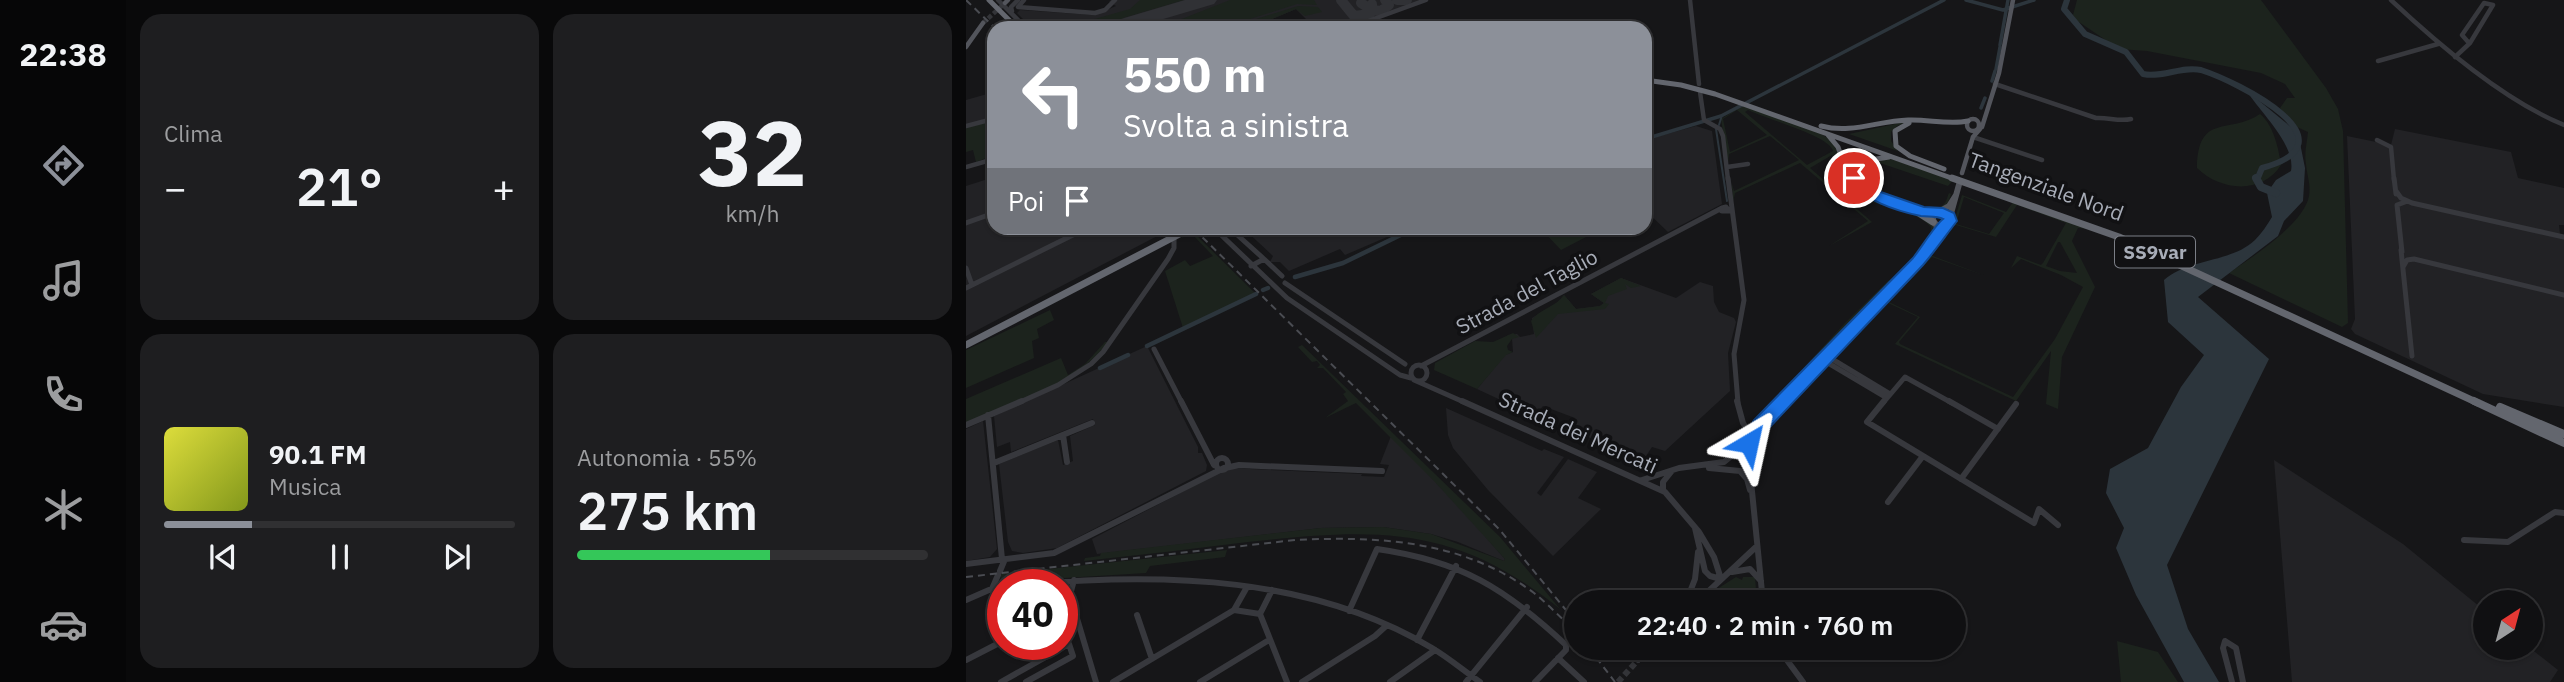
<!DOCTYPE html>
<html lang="it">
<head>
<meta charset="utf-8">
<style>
  :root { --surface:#101012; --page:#1e1e20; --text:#f1f3f6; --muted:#9c9d9f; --line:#303032; --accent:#8c9099 }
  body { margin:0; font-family:"IBM Plex Sans",sans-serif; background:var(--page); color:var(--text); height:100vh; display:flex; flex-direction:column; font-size:26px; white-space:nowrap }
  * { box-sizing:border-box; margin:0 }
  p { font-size:23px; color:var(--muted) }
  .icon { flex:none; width:38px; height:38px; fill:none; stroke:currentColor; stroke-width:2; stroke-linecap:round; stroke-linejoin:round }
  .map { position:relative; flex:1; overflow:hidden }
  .panel { display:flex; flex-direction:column; gap:14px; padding:14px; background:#09090a; width:840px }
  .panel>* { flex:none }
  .guide { position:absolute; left:21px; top:21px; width:665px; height:214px; border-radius:21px; box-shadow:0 2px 5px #0004,0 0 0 2px var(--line); background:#8c9099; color:#fff; overflow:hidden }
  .needle { width:46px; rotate:36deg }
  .buttons { position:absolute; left:1507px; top:590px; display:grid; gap:14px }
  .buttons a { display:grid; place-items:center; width:70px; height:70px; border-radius:50%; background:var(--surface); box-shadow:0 2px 5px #0004,0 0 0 2px var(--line); font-size:35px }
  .speed { position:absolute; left:21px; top:569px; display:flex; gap:14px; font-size:35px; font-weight:700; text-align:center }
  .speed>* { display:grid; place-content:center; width:91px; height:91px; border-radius:50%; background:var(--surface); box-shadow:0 2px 5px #0004,0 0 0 2px var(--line); line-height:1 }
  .speed .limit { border:10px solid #d22; background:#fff; color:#111 }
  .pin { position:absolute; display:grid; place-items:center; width:60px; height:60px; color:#fff; margin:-30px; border:4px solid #fff; border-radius:50%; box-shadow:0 2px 7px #0007 }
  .me { position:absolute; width:77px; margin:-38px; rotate:36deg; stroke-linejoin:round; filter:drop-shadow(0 0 5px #0008) }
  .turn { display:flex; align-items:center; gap:24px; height:147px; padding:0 21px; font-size:32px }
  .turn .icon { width:91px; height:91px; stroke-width:2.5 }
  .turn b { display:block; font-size:49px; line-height:60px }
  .then { display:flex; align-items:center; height:66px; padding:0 21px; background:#0003; gap:14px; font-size:26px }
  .big { font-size:52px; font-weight:600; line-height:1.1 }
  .panel .tile { flex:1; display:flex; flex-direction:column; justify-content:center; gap:10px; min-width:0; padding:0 24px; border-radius:21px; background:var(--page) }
  .panel .dial { align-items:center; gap:0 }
  .dial b { font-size:91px; line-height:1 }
  .song { display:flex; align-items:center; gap:21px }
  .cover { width:84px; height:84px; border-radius:10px; background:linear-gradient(135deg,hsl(60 70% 55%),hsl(70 70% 35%)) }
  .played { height:7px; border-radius:4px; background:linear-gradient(90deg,var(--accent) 25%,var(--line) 25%) }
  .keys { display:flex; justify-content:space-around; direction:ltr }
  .heat { display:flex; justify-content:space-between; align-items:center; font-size:38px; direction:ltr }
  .charge { height:10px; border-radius:5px; background:linear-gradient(90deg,#34c759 55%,var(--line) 0) }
  .panel .tiles { flex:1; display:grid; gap:14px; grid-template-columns:repeat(2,1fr) }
  .trip { position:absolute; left:598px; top:590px; width:402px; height:70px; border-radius:35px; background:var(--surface); box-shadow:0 2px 5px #0004,0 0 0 2px var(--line); font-weight:600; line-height:70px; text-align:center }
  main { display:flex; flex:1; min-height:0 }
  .tabs { display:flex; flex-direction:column; width:126px; justify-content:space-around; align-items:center; background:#060607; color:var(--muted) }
  .tabs .icon { width:49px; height:49px }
  .tabs .current { color:var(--accent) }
  .tabs b { font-size:32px; color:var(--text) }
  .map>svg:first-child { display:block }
  .built { fill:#222225 }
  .green { fill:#1c231d; fill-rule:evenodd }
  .water { fill:#2c353c }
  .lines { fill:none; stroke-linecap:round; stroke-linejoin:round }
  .stream { stroke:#2c353c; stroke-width:2 }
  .canal-far1 { stroke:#2c353c; stroke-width:3.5 }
  .canal { stroke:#2c353c; stroke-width:4.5 }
  .river-far1 { stroke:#2c353c; stroke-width:6 }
  .river { stroke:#2c353c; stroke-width:8 }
  .taxiway { stroke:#303135; stroke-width:10 }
  .runway { fill:#303135; fill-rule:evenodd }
  .minor-tunnel { stroke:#333438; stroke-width:6; stroke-dasharray:6 3.5; stroke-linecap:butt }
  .major-tunnel { stroke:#333438; stroke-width:4.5; stroke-dasharray:4.5 2.5; stroke-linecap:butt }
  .minor-far2 { stroke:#37383d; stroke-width:4.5 }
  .minor-far1 { stroke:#37383d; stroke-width:5 }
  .minor { stroke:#37383d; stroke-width:6 }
  .major-far1 { stroke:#53555c; stroke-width:4.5 }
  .major { stroke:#53555c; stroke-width:6 }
  .highway-far2 { stroke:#63666e; stroke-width:5 }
  .highway-far1 { stroke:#63666e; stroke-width:7 }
  .highway { stroke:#63666e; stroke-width:8 }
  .rail { stroke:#4a4c52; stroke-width:2; stroke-dasharray:7 5; stroke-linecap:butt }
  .route { fill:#1a73e8; stroke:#114b97; stroke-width:2 }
  .labels { text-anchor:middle; stroke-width:7; stroke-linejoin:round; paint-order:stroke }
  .shield { fill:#111113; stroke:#7b7e86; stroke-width:2 }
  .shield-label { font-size:19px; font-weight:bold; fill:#a8adb8 }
  .street-label { font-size:21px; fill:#a8adb8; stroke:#111113 }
</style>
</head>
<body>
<main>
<nav class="tabs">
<b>22:38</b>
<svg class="icon current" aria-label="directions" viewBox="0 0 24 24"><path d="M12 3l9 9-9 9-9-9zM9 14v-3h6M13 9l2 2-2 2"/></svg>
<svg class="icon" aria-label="music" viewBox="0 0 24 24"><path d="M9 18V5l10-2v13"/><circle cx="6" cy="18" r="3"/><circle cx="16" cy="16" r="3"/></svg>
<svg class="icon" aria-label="phone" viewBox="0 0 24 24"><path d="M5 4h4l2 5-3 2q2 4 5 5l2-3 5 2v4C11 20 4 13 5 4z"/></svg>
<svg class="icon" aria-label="climate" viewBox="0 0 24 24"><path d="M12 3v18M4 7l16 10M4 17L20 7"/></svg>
<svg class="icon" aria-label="car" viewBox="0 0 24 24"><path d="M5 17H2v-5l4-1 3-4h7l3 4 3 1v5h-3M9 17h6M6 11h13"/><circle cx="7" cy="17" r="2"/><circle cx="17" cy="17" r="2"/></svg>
</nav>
<section class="panel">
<div class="tiles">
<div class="tile"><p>Clima</p>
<div class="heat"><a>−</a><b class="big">21°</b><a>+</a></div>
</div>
<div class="tile dial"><b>32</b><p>km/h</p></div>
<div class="tile">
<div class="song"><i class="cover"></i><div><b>90.1 FM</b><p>Musica</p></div></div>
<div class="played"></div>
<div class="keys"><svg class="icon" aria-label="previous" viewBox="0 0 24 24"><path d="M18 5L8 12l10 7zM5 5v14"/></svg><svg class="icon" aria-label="pause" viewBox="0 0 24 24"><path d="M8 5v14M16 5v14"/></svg><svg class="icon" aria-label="next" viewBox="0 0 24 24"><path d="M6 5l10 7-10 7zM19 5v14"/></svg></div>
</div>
<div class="tile"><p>Autonomia · 55%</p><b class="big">275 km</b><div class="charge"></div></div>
</div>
</section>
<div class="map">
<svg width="1598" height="682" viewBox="0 0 1598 682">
  <rect width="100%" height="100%" fill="#161618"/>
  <path class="built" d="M145,0H456L380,28H349L330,9L285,28H66L51,13L54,10L129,15L150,6L143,2Z
    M28,92V228H184L197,233L0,336V186L28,177L24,157L8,149L0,151V100Z
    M730,126L746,131L756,204L702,232L679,210V140Z
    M1429,129L1545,152L1552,178L1598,188V225H1593L1594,234L1598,235V407L1517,394L1389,334L1385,329L1389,319L1381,136L1425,145Z
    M277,228H442L379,255L374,249L323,271L314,262H304L307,256Z
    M655,278L710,298L734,282L747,286L748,302L753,312L768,318L770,322L762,353L764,391L699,451L686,447L676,462L603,428L609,418L577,406L569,416L511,389L539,355L547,352L546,339L541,335L551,334L554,337L568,334L566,318L591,303L598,295L610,309L634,306L638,303L625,294Z
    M181,346L232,447V453H236L241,465L240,471L91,548L57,553L46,551L42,542L33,464L92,440L97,465L107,461L104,436L129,425L127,419L45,452L44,442L31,447L28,416Z
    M480,408L576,451L578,449L598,457L571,493L575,496L602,459L631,472L612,498L635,509L587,556L522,490L487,448L482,435Z
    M17,421L31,549L24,557L0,561V429Z
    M425,436L491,504L539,559L538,561L492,542L465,534L417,527L355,528L131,554L126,539L262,468L396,474L395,476L418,477L423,465L414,464Z
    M1308,460L1437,544L1519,611V648H1564L1592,670L1584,682H1326Z"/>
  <path class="green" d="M174,0H218L157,18L158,21L134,28H97L164,9Z
    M264,0H348L351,5L331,4L256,28H193Z
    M1111,0H1295L1360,88L1372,109L1377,131L1382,323L1376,327L1263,273C1285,258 1338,224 1343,196C1345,184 1341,176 1340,164C1338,154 1341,142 1342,132L1320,122L1314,108L1321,98H1329L1319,84L1295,73L1181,51L1153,49L1110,20L1107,15Z
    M332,6L352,7L356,12L339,16L330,9L284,28H261Z
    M776,106C799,114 857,127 870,146C880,160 876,177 891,189C912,208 949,203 968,227L964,239L965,227C943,203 890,209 876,181C871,173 869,163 866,155L844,168L906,222L863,246L902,221L834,163L769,193L767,202L766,184L768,191L833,160L804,136L763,154L762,164L755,119ZM771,110L801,135L764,152L757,119ZM782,110C800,119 864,136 867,151L841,165L779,112Z
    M1294,114C1307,124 1313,149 1315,165C1296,195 1254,191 1231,168C1232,112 1263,135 1294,114Z
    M943,121L931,126L925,132V141L932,151L883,134Z
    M18,123L21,125L28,155L10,162L7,150L0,152V128Z
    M921,158L988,179L982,186L911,162L902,169L911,191C924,196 967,217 978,204C981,201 981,197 983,193L985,194C983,202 980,207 972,210C957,214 910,196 897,188L890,174L896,164Z
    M996,195L1040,212L1047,202L1124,229L1112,228L1106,241L1129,287L1096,357L1092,409L1080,404L1085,351L1050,401L929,344L952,317L920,302L964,255L1020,276L966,257L923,302L954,317L933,342L934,344L1047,397L1089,339L1117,287L1095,275L1055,259L1045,268L1051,256L1075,265L1077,263L1100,223L1051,205L1030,237L990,225L984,227L988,222ZM998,197L1038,213L1023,234L990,224ZM1092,242H1094L1111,273L1094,271L1080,266Z
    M574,228H615L622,236L595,250Z
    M225,230L289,293L217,328L199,271L219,260L224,266L247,256L225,233L214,239Z
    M655,278L675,286L665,288L659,284L661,289L642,296L639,303L643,304L639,309L592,314L570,338L565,321C573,309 590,307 598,295L610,309L634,306L638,303L625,294Z
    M923,280L926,282L812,400L810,398L879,323Z
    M84,310L88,320L71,329L73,338L66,341L68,358L0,388V350Z
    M547,333L553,337L546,339L541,346L542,350L547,352L540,355L511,389L468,370L469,363L509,341L527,342Z
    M139,342H142C111,384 47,402 0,423V399L95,358L102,375L119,364Z
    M336,345L534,537L594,609C489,524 410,528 282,542C227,549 172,555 118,561L119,558L134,556L135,553L355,528L417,527L465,534L538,561L539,559L469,482L390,403L359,418L382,401L377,394L380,392L357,368H351L354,365L351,361L346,362L332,347Z
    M261,550L259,557L184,566L180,573L34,582L35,574Z
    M770,577L776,580L777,577H789L791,602H743L748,591Z
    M1151,641L1192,652L1212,682H1155Z"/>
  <path class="water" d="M1280,90L1331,132L1334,143L1339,168L1337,201L1318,221L1312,236L1232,297L1303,359L1201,565L1222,629L1253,682H1218L1170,595L1150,548L1158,528L1140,493L1144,469L1182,448L1215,387L1238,355L1202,322L1198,280C1223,258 1265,263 1289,240C1296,233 1301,225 1306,217L1301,193L1310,180L1325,171C1330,145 1294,112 1280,90Z"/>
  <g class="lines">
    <path class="stream" d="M753,125L756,115
      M750,129L761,201"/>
    <path class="canal-far1" d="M1000,0L1037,10L1068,0
      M1034,45L1042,0
      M1030,69L1034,47
      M1026,81L1029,71
      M1015,108L1019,98
      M679,139L755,116L978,0"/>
    <path class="canal" d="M329,277L377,263L449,228
      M297,290L302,288
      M181,346L290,294
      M134,368L162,355"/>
    <path class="river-far1" d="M1101,0L1098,9L1119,34L1160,52L1177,74C1197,78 1215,66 1235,70C1272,82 1393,142 1296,168L1291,180"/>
    <path class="river" d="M1290,178L1295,187L1310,193"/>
    <path class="taxiway" d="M225,0L238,1
      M375,0L388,16L404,14L406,10L395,3
      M431,0H441
      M406,4V10L415,11L423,5L419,0"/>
    <path class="runway" d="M219,0H251L248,4L167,28L155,27L152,23L155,19Z"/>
    <path class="minor-tunnel" d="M652,682L672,660"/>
    <path class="major-tunnel" d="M17,23L39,3"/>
    <path class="minor-far2" d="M32,0L60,28
      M58,0L52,7L129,13L139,10L149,0
      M724,0L733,84
      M1425,0C1473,45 1537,100 1598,125
      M46,11L45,7L52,0
      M383,28L460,0
      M1489,57L1504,43L1527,5L1518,3L1496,35L1503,43
      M1412,61L1472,44
      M1029,84L1130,118C1142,117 1153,122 1165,119
      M734,92L738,120L754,129L757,136L762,180
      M0,126L23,120L28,139
      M1007,137L1076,160
      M1411,140L1425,147L1428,180
      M0,167L28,159
      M761,167L782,164"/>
    <path class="minor-far1" d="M762,178L778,300L768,354L772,403
      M1428,178L1430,194
      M1430,191L1435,198L1446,203L1598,237
      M760,207L763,211H756V208Z
      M967,222L971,229L967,242
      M0,223L28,213
      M193,228L202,233
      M249,229L254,231L262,228
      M250,230L321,298L434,375L445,378
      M267,231L298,259
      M1435,250L1446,356
      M1436,252L1431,205L1439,202
      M285,266L298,259L316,276
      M1437,267L1441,260L1448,259L1598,295
      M0,268L6,285
      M319,283L439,364
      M0,288L121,228
      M188,349L216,403
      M861,356L924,394
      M857,360L921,398
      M445 373a8 8 0 1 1 16 0a8 8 0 1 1-16 0Z
      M455,366L756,208
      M448,380L500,403
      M52,403L92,385L125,364L137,352L202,259L208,248V239
      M816,403L954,259L980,224
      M917,403L939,377L986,403"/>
    <path class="minor" d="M215,401L248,465
      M496,401L699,492L733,532L748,557L755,579
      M771,401L777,423L786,437
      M918,401L901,422L1068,523L1073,509L1092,525
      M983,401L1032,429
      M22,415L36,559
      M0,425L56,401
      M97,435L101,462
      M250 464a6 6 0 1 1 12 0a6 6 0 1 1-12 0Z
      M28,463L126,423
      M259,468L273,465L416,471
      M743,468L774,471L781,479L784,490
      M995,479L1050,404
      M676,480L713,468L758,462L784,441
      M697,490V482L705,472
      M922,502L957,456
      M729,528L739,571L744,576L755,579
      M1498,540L1542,542L1589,512L1598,513
      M0,564L88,553L258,468
      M34,571L39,559
      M766,572L784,569L795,581
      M108,580L104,595L130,682
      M64,584C199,573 346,576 466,648C483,658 498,671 514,682
      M281,587L268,610L294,614
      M26,589L32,575
      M0,600L23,590L37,588
      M720,602L729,579L732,552
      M731,602L791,546
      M797,602L783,461L784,441L818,401
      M96,609L107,603
      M383,611L411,549C495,561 539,588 600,645V650L569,682
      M294,614L321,682
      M294,614L306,590
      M171,615L186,659
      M451,640L490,566
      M812,648L837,682
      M592,658L618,682
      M0,660L37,641
      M672,660L684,648
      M35,682L103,644L107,656L60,682
      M147,682L268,610
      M234,682L303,640
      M336,682L409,636L420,626
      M424,682L469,650
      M500,682L561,607
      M1266,682L1257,648L1259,641L1270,648L1277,682"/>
    <path class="major-far1" d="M39,3L42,0
      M0,47L17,23
      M1001 125a6 6 0 1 1 12 0a6 6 0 1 1-12 0Z
      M1016,127L1033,73L1047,0
      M996,173L1007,137L1014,129"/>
    <path class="major" d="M967 218a8 8 0 1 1 16 0a8 8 0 1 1-16 0Z
      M974,211L983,206L990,195
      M984,217L994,181"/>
    <path class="highway-far2" d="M23,0L51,28
      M679,80L715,85L749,94L991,180
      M943,123L929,131L930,146L944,156L978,169
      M855,126C886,134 911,121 942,120C962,119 982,125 1002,121
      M862,135L872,147L884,180
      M890,180L888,173L898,161L923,157"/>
    <path class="highway-far1" d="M883,178L890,188
      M889,178C895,199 951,211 971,212
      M986,178L1153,237L1512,403
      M953,213L967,222
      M0,345L225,228"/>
    <path class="highway" d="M1508,401L1598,443
      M1534,407L1598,434"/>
    <path class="rail" d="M0,0L29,28
      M228,229L533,529L609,621
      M0,577L329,540C413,536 497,540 568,593C583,605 597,620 611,633
      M623,648L649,682"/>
  </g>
  <path class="route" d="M888,174L909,190L958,207L977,208L988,213L991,221C980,235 969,251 957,265L801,430C794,440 791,453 777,449L775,443L788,420L947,258C955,248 969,225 977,219C971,216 963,217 955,216C930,211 896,200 882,178Z"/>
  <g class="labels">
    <rect class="shield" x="1149" y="236.5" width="80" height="31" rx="5"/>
    <g class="shield-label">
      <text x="1189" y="259">SS9var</text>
    </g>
    <g class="street-label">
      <text transform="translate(1080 187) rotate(20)" y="7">Tangenziale Nord</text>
      <text transform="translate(561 292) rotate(-28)" y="7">Strada del Taglio</text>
      <text transform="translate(612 433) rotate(24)" y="7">Strada dei Mercati</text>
    </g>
  </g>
</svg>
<div class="buttons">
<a><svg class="needle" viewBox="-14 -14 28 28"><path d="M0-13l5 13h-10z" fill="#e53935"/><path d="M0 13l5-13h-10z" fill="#9c9d9f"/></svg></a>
</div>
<div class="speed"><div class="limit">40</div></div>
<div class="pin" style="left:888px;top:178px;background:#d93025"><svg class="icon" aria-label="arrive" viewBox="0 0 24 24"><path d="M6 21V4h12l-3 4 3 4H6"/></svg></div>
<svg class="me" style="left:783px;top:443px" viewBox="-20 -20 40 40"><path d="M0-17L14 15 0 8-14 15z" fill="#1a73e8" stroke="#fff" stroke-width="4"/></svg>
<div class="trip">22:40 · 2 min · 760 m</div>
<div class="guide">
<div class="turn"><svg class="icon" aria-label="left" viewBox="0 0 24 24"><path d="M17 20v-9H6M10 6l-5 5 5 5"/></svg><div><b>550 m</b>Svolta a sinistra</div></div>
<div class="then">Poi<svg class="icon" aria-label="arrive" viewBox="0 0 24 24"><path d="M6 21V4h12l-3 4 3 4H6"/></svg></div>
</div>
</div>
</main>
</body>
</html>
